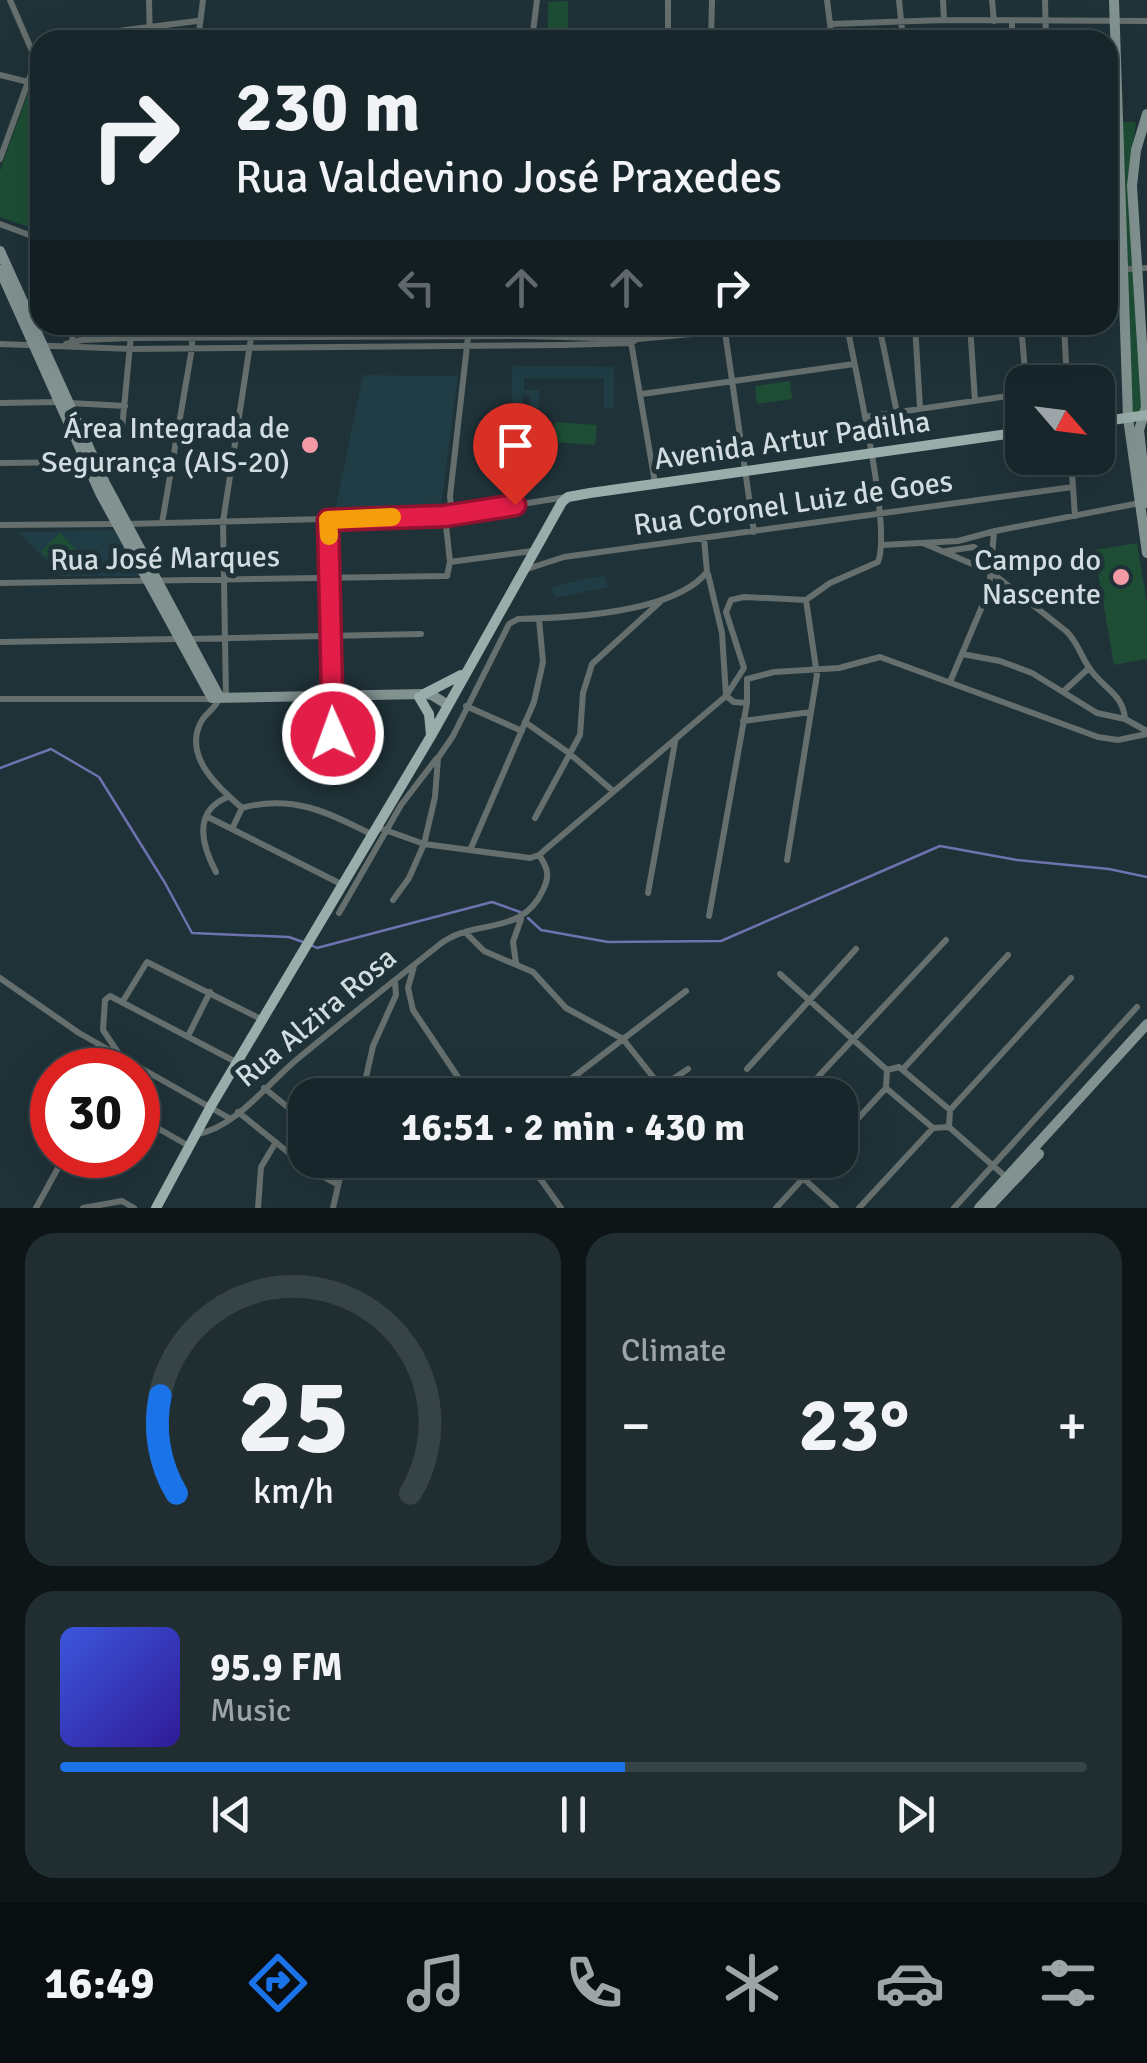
<!DOCTYPE html>
<html lang="en">
<head>
<meta charset="utf-8">
<style>
  :root { --surface:#17262a; --page:#202e32; --text:#f1f3f6; --muted:#9ea5a8; --line:#364347; --accent:#1a73e8 }
  body { margin:0; font-family:Signika,sans-serif; background:var(--page); color:var(--text); height:100vh; display:flex; flex-direction:column; font-size:38px; white-space:nowrap }
  * { box-sizing:border-box; margin:0 }
  p { font-size:32px; color:var(--muted) }
  .icon { flex:none; width:55px; height:55px; fill:none; stroke:currentColor; stroke-width:2; stroke-linecap:round; stroke-linejoin:round }
  .map { position:relative; height:1208px; overflow:hidden }
  .panel { display:flex; flex-direction:column; gap:25px; padding:25px; background:#0d1517; flex:1 }
  .panel>* { flex:none }
  .top-card { position:absolute; left:30px; top:30px; width:1088px; height:305px; border-radius:30px; box-shadow:0 10px 40px #0002,0 0 0 2px var(--line); background:#17262a; color:var(--text); overflow:hidden }
  .needle { width:65px; rotate:118deg }
  .fabs { position:absolute; left:1005px; top:365px; display:grid; gap:20px }
  .fabs a { display:grid; place-items:center; width:110px; height:110px; border-radius:20px; background:var(--surface); box-shadow:0 10px 40px #0002,0 0 0 2px var(--line); font-size:50px }
  .speed { position:absolute; left:30px; top:1048px; display:flex; gap:20px; font-size:50px; font-weight:700; text-align:center }
  .speed>* { display:grid; place-content:center; width:130px; height:130px; border-radius:50%; background:var(--surface); box-shadow:0 10px 40px #0002,0 0 0 2px var(--line); line-height:1 }
  .speed .limit { border:15px solid #d22; background:#fff; color:#111 }
  .pin { position:absolute; display:grid; place-items:center; width:85px; height:85px; color:#fff; margin:-102px -42px; border-radius:50% 50% 50% 0; rotate:-45deg; box-shadow:0 0 10px #0007 }
  .pin .icon { rotate:45deg }
  .me { position:absolute; width:110px; margin:-55px; rotate:358deg; stroke-linejoin:round; filter:drop-shadow(0 0 8px #0008) }
  .turn { display:flex; align-items:center; gap:35px; height:210px; padding:0 40px; font-size:45px }
  .turn .icon { width:130px; height:130px; stroke-width:2.5 }
  .turn b { display:block; font-size:70px; line-height:85px }
  .lanes { display:flex; align-items:center; height:95px; padding:0 40px; background:#0003; justify-content:center; gap:50px; direction:ltr }
  .lanes .off { opacity:.35 }
  .big { font-size:75px; font-weight:800; line-height:1.1 }
  .panel .tile { flex:1; display:flex; flex-direction:column; justify-content:center; gap:15px; min-width:0; padding:0 35px; border-radius:30px; background:var(--page) }
  .panel .dial { align-items:center; gap:0 }
  .dial svg { height:260px; overflow:visible; fill:none; stroke:var(--line); stroke-width:7; stroke-linecap:round; text-anchor:middle }
  .dial text { fill:var(--text); stroke:none }
  .song { display:flex; align-items:center; gap:30px }
  .cover { width:120px; height:120px; border-radius:15px; background:linear-gradient(135deg,hsl(230 70% 55%),hsl(250 70% 35%)) }
  .played { height:10px; border-radius:5px; background:linear-gradient(90deg,var(--accent) 55%,var(--line) 55%) }
  .keys { display:flex; justify-content:space-around; direction:ltr }
  .heat { display:flex; justify-content:space-between; align-items:center; font-size:55px; direction:ltr }
  .panel .tiles { flex:1; display:grid; gap:25px; grid-template-columns:1fr 1fr }
  .tile:last-child { grid-column:span 2 }
  .trip { position:absolute; left:288px; top:1078px; width:570px; height:100px; border-radius:30px; background:var(--surface); box-shadow:0 10px 40px #0002,0 0 0 2px var(--line); font-weight:800; line-height:100px; text-align:center }
  .tabs { display:flex; height:160px; justify-content:space-around; align-items:center; background:#090f11; color:var(--muted) }
  .tabs .icon { width:70px; height:70px }
  .tabs .selected { color:var(--accent) }
  .tabs b { font-size:45px; color:var(--text) }
  .map>svg:first-child { display:block }
  .built { fill:#203c45 }
  .green { fill:#1d4e35 }
  .lines { fill:none; stroke-linecap:round; stroke-linejoin:round }
  .stream { stroke:#6e72ae; stroke-width:2.5 }
  .street { stroke:#656f6d; stroke-width:6 }
  .secondary { stroke:#829291; stroke-width:10 }
  .primary { stroke:#99aeab; stroke-width:10 }
  .route-casing { stroke:#92132f; stroke-width:25 }
  .route { stroke:#e11d48; stroke-width:18 }
  .slow { stroke:#f59e0b; stroke-width:18 }
  .poi-dot { fill:#f49aa6; stroke:#1f3238; stroke-width:4 }
  .labels { text-anchor:middle; stroke-width:10; stroke-linejoin:round; paint-order:stroke }
  .poi-label { font-size:30px; fill:#d0dce0; stroke:#1f3238; text-anchor:end }
  .street-label { font-size:30px; fill:#d0dce0; stroke:#1f3238 }
</style>
</head>
<body>
<div class="map">
<svg width="1147" height="1208" viewBox="0 0 1147 1208">
  <rect width="100%" height="100%" fill="#1f3238"/>
  <path class="built" d="M512,366L614,367V408H604V378H524V390H539V410H530V395H523V408H512Z
    M363,375L458,376L440,513L334,515Z
    M114,530L140,576H62L18,532Z
    M604,575L608,587L555,598L551,587Z"/>
  <path class="green" d="M568,1V36H548V2Z
    M30,87L40,91V231L0,217V171Z
    M1121,122H1136L1128,180L1143,411L1132,413Z
    M790,381L792,399L757,404L755,386Z
    M555,422L597,425L595,445L554,442Z
    M60,533L82,556L63,574L41,551Z
    M1137,543L1147,604V659L1114,665L1094,550Z"/>
  <g class="lines">
    <path class="stream" d="M0,768L51,749L99,777L165,883L192,933L289,937L303,942
      M528,918L541,930L608,942L721,941L940,846L1017,860L1109,869L1147,877
      M311,945L317,948L492,902L520,912"/>
    <path class="street" d="M149,0L150,40
      M827,0L832,40
      M899,0L903,40
      M943,0L944,20
      M992,0L994,21
      M1045,0L1046,40
      M1012,21V40
      M831,24L944,20L1147,21
      M47,40L197,21
      M198,40L203,0
      M532,40L537,0
      M668,40V0
      M711,40L712,0
      M0,75L40,85
      M0,159L36,60L10,0
      M0,224L40,239
      M1108,270L1147,268
      M724,325L754,532
      M879,325L897,413
      M915,325L920,408
      M970,325L975,401
      M1021,325L1026,382
      M1064,325L1067,382
      M916,327L945,325
      M631,342L655,483
      M0,344L132,349L562,345L631,343L637,339
      M66,344L82,340L132,338L522,336L638,339L789,325
      M72,345L73,325
      M642,394L854,364
      M0,403L58,402
      M70,403L125,406
      M865,417L1022,394
      M121,439L132,325
      M1071,458L1075,516
      M0,463L85,462
      M457,514L451,507L450,496L468,337
      M328,520L333,733
      M162,523L192,348V325
      M126,524L445,516L566,497
      M0,525L116,524
      M923,543L991,572L1066,631C1077,641 1080,654 1088,666C1100,687 1123,692 1125,719
      M882,545L958,541L995,531L1140,503
      M946,551L974,547L990,557
      M450,562L532,551
      M527,569L564,557L1073,487
      M708,574L722,633L726,696L734,702L747,703
      M0,583L447,576L450,562L445,516
      M189,639L421,634
      M0,642L179,639
      M962,654L1000,661L1032,673L1097,713L1125,719L1147,731
      M747,679L774,672L839,668L880,657L1098,737L1118,740L1147,734
      M950,682L989,590L994,532
      M1064,691L1089,668
      M220,698C215,709 204,714 200,724C184,758 220,789 242,808C291,794 328,812 371,834
      M226,698L223,522L251,338
      M0,699H213
      M466,706L522,731
      M743,721L811,712
      M525,722L569,753L613,791
      M208,817L341,884
      M535,818L580,735L583,693L592,664L660,602
      M377,827L424,844L530,858L539,855L726,696L744,668L726,612L731,600L744,597L806,600L830,583L878,562C892,527 855,371 847,325
      M232,829L242,808
      M471,848L534,702L543,662L539,619
      M787,860L817,675L806,600
      M216,872C202,846 192,811 228,797
      M648,893L675,742
      M393,900L409,878L424,844L435,797L438,758L453,736L509,624L518,619C569,618 674,613 707,572L704,538
      M339,913L401,805L437,758
      M709,916L747,703V679
      M465,932L484,951L533,972L566,1008L623,1039L661,1087L688,1069
      M516,963L513,942L521,919
      M414,966L408,988L413,1010L470,1095
      M780,974L887,1070
      M0,978L79,1033L229,1118
      M123,1001L147,962L261,1019
      M188,1036L210,992
      M119,1054L103,1030L105,1000L110,996L236,1062
      M904,1068L1008,955
      M747,1069L856,949
      M264,1088L305,1121
      M362,1095L373,1046L396,995L395,981
      M550,1095L686,991
      M801,1095L946,940
      M950,1110L1071,978
      M238,1112L309,1169L337,1184
      M138,1117L189,1146
      M949,1127L1007,1178
      M197,1134C234,1128 267,1085 295,1061C342,1022 391,983 439,945C474,917 521,938 543,890C550,876 548,868 539,855
      M840,1138L886,1088L887,1070L899,1067L950,1110L949,1127L933,1128L886,1088
      M527,1160L561,1208
      M783,1160L836,1208
      M539,1178L563,1160
      M36,1208L58,1168L72,1155
      M83,1208L122,1201L134,1208
      M258,1208L261,1167L276,1142
      M333,1208L344,1160
      M776,1208L820,1160
      M859,1208L933,1128
      M954,1208L1137,1007"/>
    <path class="secondary" d="M1114,0L1128,418L1147,553
      M0,251L105,483L220,698
      M0,270L100,493L212,698L424,694L432,695L448,705
      M1147,503L1139,430L1146,407L1132,186L1136,150L1147,114
      M989,1207L1039,1154
      M979,1208L1147,1024"/>
    <path class="primary" d="M1098,422L1147,415
      M424,694L461,675
      M419,697L429,714L431,735
      M156,1208L211,1106L431,736L562,502L568,497L590,493L1022,432"/>
  </g>
  <g class="lines">
    <g class="route-casing">
      <path id="route" d="M333,734L328,520L445,516L515,505"/>
    </g>
    <use href="#route" class="route"/>
    <path class="slow" d="M329,536L328,520L392,517"/>
  </g>
  <g class="poi-dot">
    <circle cx="310" cy="445" r="10"/>
    <circle cx="1121" cy="577" r="10"/>
  </g>
  <g class="labels">
    <g class="poi-label">
      <text x="290" y="438">Área Integrada de<tspan x="290" dy="34">Segurança (AIS-20)</tspan></text>
      <text x="1101" y="570">Campo do<tspan x="1101" dy="34">Nascente</tspan></text>
    </g>
    <g class="street-label">
      <text transform="translate(792 440) rotate(-8)" y="10">Avenida Artur Padilha</text>
      <text transform="translate(793 503) rotate(-8)" y="10">Rua Coronel Luiz de Goes</text>
      <text transform="translate(165 558) rotate(-1)" y="10">Rua José Marques</text>
      <text transform="translate(316 1017) rotate(-40)" y="10">Rua Alzira Rosa</text>
    </g>
  </g>
</svg>
<div class="fabs">
<a><svg class="needle" viewBox="-14 -14 28 28"><path d="M0-13l5 13h-10z" fill="#e53935"/><path d="M0 13l5-13h-10z" fill="#9ea5a8"/></svg></a>
</div>
<div class="speed"><div class="limit">30</div></div>
<div class="pin" style="left:515px;top:505px;background:#d93025"><svg class="icon" aria-label="arrive" viewBox="0 0 24 24"><path d="M6 21V4h12l-3 4 3 4H6"/></svg></div>
<svg class="me" style="left:333px;top:734px" viewBox="-20 -20 40 40"><circle r="17" fill="#e11d48" stroke="#fff" stroke-width="3"/><path d="M0-11L8 9 0 5-8 9z" fill="#fff"/></svg>
<div class="trip">16:51 · 2 min · 430 m</div>
<div class="top-card">
<div class="turn"><svg class="icon" aria-label="right" viewBox="0 0 24 24"><path d="M7 20v-9h11M14 6l5 5-5 5"/></svg><div><b>230 m</b>Rua Valdevino José Praxedes</div></div>
<div class="lanes"><svg class="icon off" aria-label="left" viewBox="0 0 24 24"><path d="M17 20v-9H6M10 6l-5 5 5 5"/></svg><svg class="icon off" aria-label="ahead" viewBox="0 0 24 24"><path d="M12 20V5M6 11l6-6 6 6"/></svg><svg class="icon off" aria-label="ahead" viewBox="0 0 24 24"><path d="M12 20V5M6 11l6-6 6 6"/></svg><svg class="icon" aria-label="right" viewBox="0 0 24 24"><path d="M7 20v-9h11M14 6l5 5-5 5"/></svg></div>
</div>
</div>
<section class="panel">
<div class="tiles">
<div class="tile dial"><svg viewBox="0 0 100 80">
<path d="M14 69A42 42 0 1 1 86 69"/>
<path d="M14 69A42 42 0 0 1 9 39" stroke="#1a73e8"/>
<text x="50" y="56" font-size="32" font-weight="700">25</text>
<text x="50" y="72" font-size="11">km/h</text>
</svg></div>
<div class="tile"><p>Climate</p>
<div class="heat"><a>−</a><b class="big">23°</b><a>+</a></div>
</div>
<div class="tile">
<div class="song"><i class="cover"></i><div><b>95.9 FM</b><p>Music</p></div></div>
<div class="played"></div>
<div class="keys"><svg class="icon" aria-label="previous" viewBox="0 0 24 24"><path d="M18 5L8 12l10 7zM5 5v14"/></svg><svg class="icon" aria-label="pause" viewBox="0 0 24 24"><path d="M8 5v14M16 5v14"/></svg><svg class="icon" aria-label="next" viewBox="0 0 24 24"><path d="M6 5l10 7-10 7zM19 5v14"/></svg></div>
</div>
</div>
</section>
<nav class="tabs">
<b>16:49</b>
<svg class="icon selected" aria-label="directions" viewBox="0 0 24 24"><path d="M12 3l9 9-9 9-9-9zM9 14v-3h6M13 9l2 2-2 2"/></svg>
<svg class="icon" aria-label="music" viewBox="0 0 24 24"><path d="M9 18V5l10-2v13"/><circle cx="6" cy="18" r="3"/><circle cx="16" cy="16" r="3"/></svg>
<svg class="icon" aria-label="phone" viewBox="0 0 24 24"><path d="M5 4h4l2 5-3 2q2 4 5 5l2-3 5 2v4C11 20 4 13 5 4z"/></svg>
<svg class="icon" aria-label="climate" viewBox="0 0 24 24"><path d="M12 3v18M4 7l16 10M4 17L20 7"/></svg>
<svg class="icon" aria-label="car" viewBox="0 0 24 24"><path d="M5 17H2v-5l4-1 3-4h7l3 4 3 1v5h-3M9 17h6M6 11h13"/><circle cx="7" cy="17" r="2"/><circle cx="17" cy="17" r="2"/></svg>
<svg class="icon" aria-label="filters" viewBox="0 0 24 24"><path d="M4 7h16M4 17h16"/><circle cx="9" cy="7" r="2"/><circle cx="15" cy="17" r="2"/></svg>
</nav>
</body>
</html>
